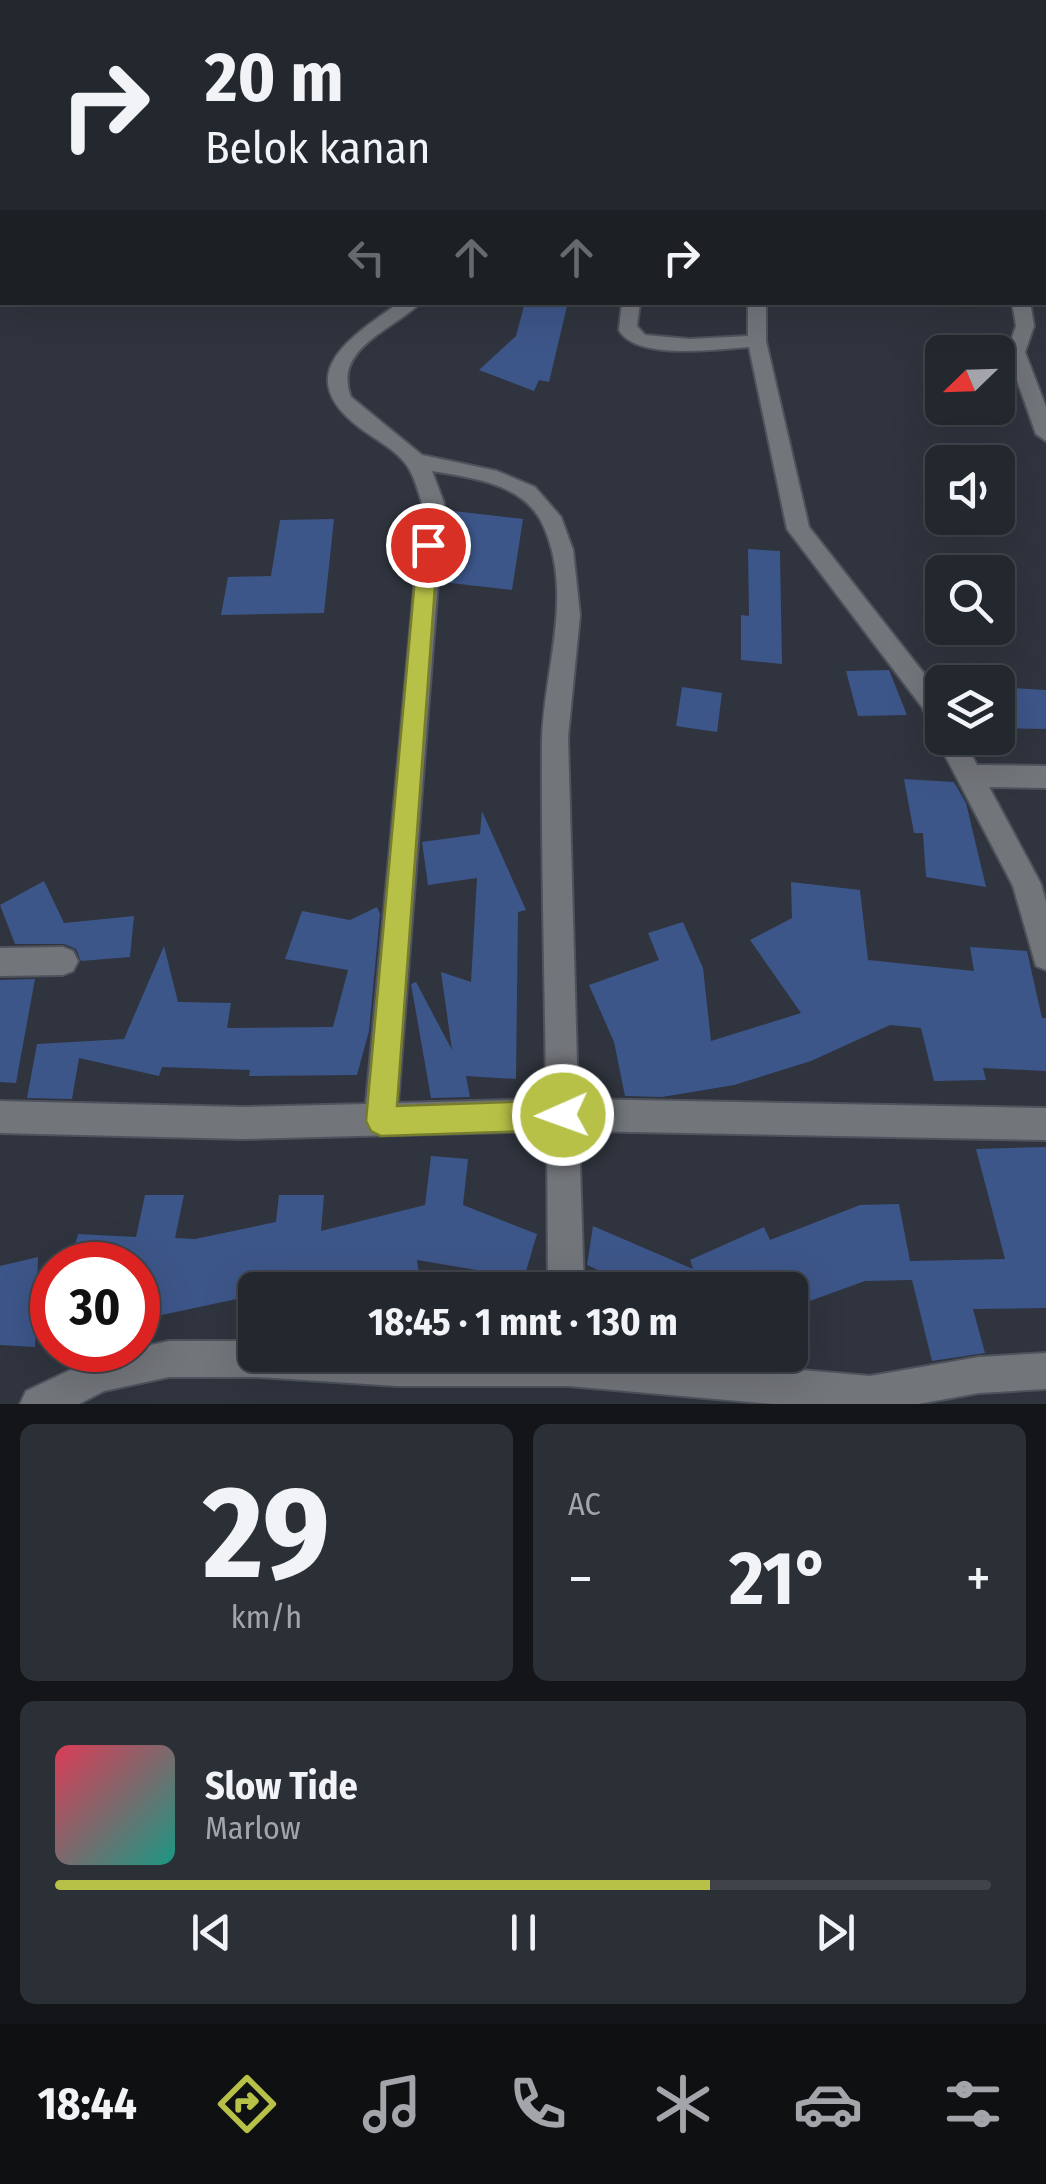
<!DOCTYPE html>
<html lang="id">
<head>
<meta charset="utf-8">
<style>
  :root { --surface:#23272e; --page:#2b2f36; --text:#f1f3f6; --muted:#a3a5aa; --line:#40444a; --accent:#b7c147 }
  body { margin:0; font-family:"Fira Sans Condensed",sans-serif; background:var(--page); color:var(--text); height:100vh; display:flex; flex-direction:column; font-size:38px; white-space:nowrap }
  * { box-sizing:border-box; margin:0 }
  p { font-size:32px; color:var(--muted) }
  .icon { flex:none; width:55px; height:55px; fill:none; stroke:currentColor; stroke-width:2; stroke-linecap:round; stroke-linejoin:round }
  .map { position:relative; height:1404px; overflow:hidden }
  .sheet { display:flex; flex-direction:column; gap:20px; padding:20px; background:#131519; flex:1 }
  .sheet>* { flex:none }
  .banner { position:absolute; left:0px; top:0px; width:1048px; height:305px; box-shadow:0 10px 40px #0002,0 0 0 2px var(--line); background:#23272e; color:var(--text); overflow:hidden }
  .needle { width:65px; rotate:247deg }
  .buttons { position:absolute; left:925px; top:335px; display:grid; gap:20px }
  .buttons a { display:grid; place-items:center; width:90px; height:90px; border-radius:15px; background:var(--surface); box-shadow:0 10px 40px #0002,0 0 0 2px var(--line); font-size:50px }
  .speed { position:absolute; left:30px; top:1242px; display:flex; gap:20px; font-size:50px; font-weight:700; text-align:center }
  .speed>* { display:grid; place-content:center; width:130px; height:130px; border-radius:50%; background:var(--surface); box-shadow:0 10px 40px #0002,0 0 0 2px var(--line); line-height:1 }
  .speed .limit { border:15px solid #d22; background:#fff; color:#111 }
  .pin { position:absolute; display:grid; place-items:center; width:85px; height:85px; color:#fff; margin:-42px; border:5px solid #fff; border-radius:50%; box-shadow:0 2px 10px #0007 }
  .me { position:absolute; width:110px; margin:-55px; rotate:268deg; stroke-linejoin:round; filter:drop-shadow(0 0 8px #0008) }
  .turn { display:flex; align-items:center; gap:35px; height:210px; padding:0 40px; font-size:45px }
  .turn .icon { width:130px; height:130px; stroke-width:2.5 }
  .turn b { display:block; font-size:70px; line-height:85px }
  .lanes { display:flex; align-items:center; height:95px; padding:0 40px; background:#0003; justify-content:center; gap:50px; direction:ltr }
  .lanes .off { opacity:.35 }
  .big { font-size:75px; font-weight:700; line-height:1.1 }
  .sheet .widget { flex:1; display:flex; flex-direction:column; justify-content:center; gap:15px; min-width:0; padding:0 35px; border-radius:15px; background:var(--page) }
  .sheet .dial { align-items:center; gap:0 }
  .dial b { font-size:130px; line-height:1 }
  .song { display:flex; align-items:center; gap:30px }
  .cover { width:120px; height:120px; border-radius:15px; background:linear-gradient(135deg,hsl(350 70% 55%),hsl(170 70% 35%)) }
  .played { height:10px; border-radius:5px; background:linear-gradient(90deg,var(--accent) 70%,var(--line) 70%) }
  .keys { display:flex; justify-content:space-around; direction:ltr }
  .heat { display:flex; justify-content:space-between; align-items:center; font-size:55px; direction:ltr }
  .sheet .tiles { flex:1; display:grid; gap:20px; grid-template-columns:1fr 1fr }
  .widget:last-child { grid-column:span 2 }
  .trip { position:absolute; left:238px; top:1272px; width:570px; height:100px; border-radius:15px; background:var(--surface); box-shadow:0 10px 40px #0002,0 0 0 2px var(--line); font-weight:700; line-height:100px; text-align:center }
  .tab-bar { display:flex; height:160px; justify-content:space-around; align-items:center; background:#0e1012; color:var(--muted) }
  .tab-bar .icon { width:70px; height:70px }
  .tab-bar .selected { color:var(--accent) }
  .tab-bar b { font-size:45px; color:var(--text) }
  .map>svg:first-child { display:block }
  .building { fill:#3d5689 }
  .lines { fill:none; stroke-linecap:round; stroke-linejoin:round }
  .minor-casing { stroke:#4d525c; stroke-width:4 }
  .minor { fill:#72757a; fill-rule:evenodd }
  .route { fill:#b7c147; stroke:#777d2e; stroke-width:2.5 }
</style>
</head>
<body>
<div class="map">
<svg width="1046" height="1404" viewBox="0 0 1046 1404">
  <rect width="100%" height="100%" fill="#2f343e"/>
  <path class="building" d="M525,302H568L549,382L539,380L534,391L479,370L516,336Z
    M453,511L523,519L512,590L442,582Z
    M334,519L324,613L221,615L228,577L271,576L280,520Z
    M748,549L780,551L782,664L741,660V615L749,616Z
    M889,670L907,715L858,716L846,671Z
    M682,687L722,693L717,732L676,726Z
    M998,687L1046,690V729L998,728Z
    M904,779L954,782L966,803L986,887L926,877L923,833H914Z
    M482,811L526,910L518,912L516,1079L466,1076L470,1097L431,1098L411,984L416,982L452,1050L441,972L471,982L477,878L428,885L422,842L480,834Z
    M44,881L64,923L134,916L130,957L81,961L76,949L64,944H15L0,905Z
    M791,882L860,890L868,960L974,971L970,947L1027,951L1042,1018H1046V1071L983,1068L986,1080L934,1081L921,1028L890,1025L811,1061L734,1085L662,1097L625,1096L614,1042L589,985L659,960L648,933L683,922L703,968L711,1041L801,1013L750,940L792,918Z
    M377,907L380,914L369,1031L357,1075L249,1076L250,1070L162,1067L159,1076L79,1058L72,1099L27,1098L37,1044L124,1039L164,946L178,1002L231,1003L227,1028L333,1027L348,970L285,959L302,911L350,920Z
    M35,979L16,1083L0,1082V980Z
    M1046,1147V1308L973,1309L985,1353L932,1361L912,1280L865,1281L807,1302L793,1271L752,1290H643L587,1265L593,1226L693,1269L690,1260L764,1227L770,1240L860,1205L899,1204L910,1261L1005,1259L976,1149Z
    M431,1156L468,1159L463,1205L537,1234L524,1278L417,1260L420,1278L374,1290H251V1296L138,1320V1265H70L78,1234L136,1237L145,1195H184L175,1238L195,1239L276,1222L279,1195H324L321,1231L425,1205Z
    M38,1257L35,1347L0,1345V1266Z"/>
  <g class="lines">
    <g class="minor-casing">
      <path id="minor" d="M511,0H523V2H511Z
        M800,0H812V2H800Z
        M1045,116H1046V126H1045Z
        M1045,224H1046V235H1045Z
        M400,302H421C394,330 332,348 351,397L422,455L497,471L535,487L561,517L573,550L580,615L568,737L578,1099L1046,1108V1140L579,1131L584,1290H548L547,1131L242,1139L0,1133V1101L242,1107L366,1104L422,503C418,491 415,478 408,467C397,450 376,440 360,428C289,374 351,337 400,302ZM432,471C472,478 524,483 543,525C575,595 543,671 542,743C541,861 545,981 546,1099L398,1103L444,503Z
        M622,302H640L637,326L645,335L690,339L748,336V302H766V341L809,527L941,695L942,738H962L977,765L1046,766V788L989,787L1041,884L1046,902V970L1036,966L1013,886L936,738L939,733L933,731L922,707L787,529L749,347C718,349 636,361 619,330Z
        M1012,302H1030L1034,326L1025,352L1046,407V441L1036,434L1007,352L1016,326Z
        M63,947L73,951L78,961L73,971L63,975L0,976V948Z
        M169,1341H255V1355H629L870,1376L979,1357L1046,1353V1389L979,1393L918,1404H773L568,1386H397L257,1377H169L104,1391L79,1404H20L26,1391L100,1356Z"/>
    </g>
    <use href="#minor" class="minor"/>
  </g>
  <path class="route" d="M428,538L438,545L397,1106L563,1100L573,1105L577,1115L573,1125L563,1130L381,1136L371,1131L366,1121L418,545Z"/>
</svg>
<div class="buttons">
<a><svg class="needle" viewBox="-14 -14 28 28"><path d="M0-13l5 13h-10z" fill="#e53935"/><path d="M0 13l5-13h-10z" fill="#a3a5aa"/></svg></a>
<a><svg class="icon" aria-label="sound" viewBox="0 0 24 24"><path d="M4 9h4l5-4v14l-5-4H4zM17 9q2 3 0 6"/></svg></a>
<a><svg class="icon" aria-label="search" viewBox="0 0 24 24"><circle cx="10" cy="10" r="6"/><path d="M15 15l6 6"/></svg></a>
<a><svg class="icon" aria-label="layers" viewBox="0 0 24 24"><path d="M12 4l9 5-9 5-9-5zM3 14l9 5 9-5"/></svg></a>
</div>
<div class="speed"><div class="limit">30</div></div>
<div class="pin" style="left:428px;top:545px;background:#d93025"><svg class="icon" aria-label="arrive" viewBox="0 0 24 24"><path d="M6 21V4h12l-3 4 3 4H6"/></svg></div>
<svg class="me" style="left:563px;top:1115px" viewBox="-20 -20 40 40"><circle r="17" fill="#b7c147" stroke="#fff" stroke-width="3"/><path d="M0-11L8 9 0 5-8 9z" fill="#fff"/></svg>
<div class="trip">18:45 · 1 mnt · 130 m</div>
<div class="banner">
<div class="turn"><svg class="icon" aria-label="right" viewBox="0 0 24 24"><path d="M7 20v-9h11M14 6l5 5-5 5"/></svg><div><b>20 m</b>Belok kanan</div></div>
<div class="lanes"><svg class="icon off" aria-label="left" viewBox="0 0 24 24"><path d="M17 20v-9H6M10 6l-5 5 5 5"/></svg><svg class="icon off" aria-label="ahead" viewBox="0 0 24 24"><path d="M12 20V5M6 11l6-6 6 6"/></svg><svg class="icon off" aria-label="ahead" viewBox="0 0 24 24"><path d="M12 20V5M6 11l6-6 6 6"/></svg><svg class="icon" aria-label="right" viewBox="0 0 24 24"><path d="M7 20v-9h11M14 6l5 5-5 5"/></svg></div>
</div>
</div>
<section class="sheet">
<div class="tiles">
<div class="widget dial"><b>29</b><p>km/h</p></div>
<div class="widget"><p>AC</p>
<div class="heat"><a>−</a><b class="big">21°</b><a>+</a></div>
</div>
<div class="widget">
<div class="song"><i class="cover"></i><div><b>Slow Tide</b><p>Marlow</p></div></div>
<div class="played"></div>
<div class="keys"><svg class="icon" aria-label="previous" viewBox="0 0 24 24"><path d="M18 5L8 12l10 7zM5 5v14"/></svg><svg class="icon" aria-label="pause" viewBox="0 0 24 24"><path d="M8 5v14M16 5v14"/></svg><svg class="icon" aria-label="next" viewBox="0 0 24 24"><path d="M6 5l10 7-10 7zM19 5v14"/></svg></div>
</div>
</div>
</section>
<nav class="tab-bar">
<b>18:44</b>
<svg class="icon selected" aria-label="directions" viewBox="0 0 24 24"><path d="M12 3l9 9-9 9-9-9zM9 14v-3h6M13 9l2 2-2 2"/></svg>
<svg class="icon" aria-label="music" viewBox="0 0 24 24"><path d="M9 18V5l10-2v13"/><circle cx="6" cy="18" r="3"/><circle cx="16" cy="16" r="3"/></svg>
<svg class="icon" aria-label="phone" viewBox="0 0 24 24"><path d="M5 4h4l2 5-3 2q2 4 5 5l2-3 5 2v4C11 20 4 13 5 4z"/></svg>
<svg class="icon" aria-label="climate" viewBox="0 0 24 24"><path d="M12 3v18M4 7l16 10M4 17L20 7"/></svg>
<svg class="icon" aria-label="car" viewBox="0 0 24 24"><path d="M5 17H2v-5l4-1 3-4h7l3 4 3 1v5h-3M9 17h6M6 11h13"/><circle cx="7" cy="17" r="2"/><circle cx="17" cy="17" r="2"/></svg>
<svg class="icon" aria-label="filters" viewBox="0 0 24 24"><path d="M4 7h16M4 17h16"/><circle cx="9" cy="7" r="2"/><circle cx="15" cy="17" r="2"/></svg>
</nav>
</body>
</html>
